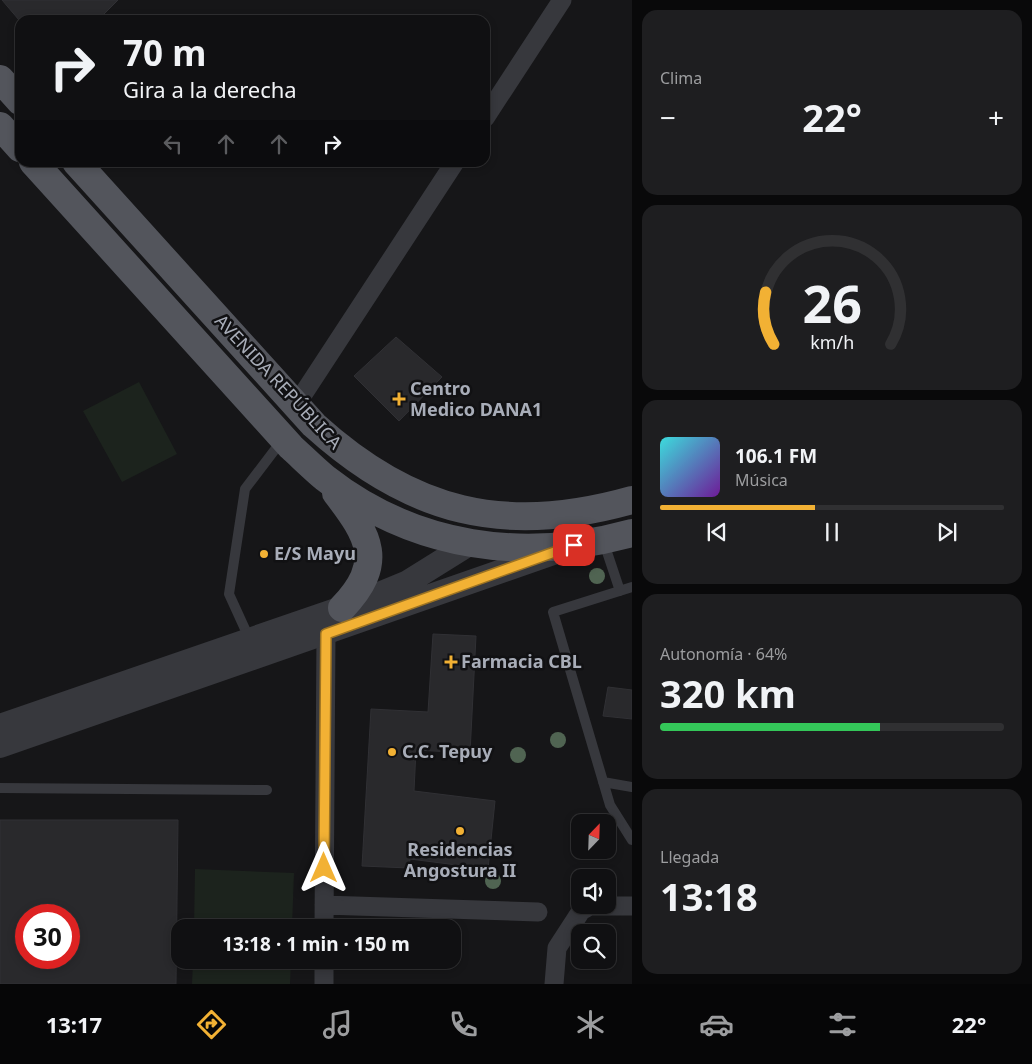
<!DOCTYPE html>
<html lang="es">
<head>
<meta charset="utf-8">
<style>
  :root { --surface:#101012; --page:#1e1e20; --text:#f1f3f6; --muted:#9c9d9f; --line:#303032; --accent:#f2b134 }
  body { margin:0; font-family:"Noto Sans",sans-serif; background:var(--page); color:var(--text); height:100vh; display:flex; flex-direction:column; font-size:19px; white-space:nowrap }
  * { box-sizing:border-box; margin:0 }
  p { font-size:16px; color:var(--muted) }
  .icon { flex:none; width:28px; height:28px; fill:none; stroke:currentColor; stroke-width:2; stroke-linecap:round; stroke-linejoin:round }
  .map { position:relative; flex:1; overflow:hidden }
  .panel { display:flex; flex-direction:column; gap:10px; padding:10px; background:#09090a; width:400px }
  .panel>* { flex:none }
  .top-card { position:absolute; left:15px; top:15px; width:475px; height:152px; border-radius:15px; box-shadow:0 2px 8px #0003,0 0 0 1px var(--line); background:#101012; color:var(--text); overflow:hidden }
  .needle { width:32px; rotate:23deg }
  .fabs { position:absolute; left:571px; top:814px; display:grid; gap:10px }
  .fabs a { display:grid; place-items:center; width:45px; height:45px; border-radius:10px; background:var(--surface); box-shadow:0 2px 8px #0003,0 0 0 1px var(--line); font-size:25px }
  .speed { position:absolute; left:15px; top:904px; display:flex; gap:10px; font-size:25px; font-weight:700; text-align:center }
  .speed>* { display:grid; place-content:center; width:65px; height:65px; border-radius:50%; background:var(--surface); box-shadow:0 2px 8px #0003,0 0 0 1px var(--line); line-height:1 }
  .speed .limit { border:8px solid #d22; background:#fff; color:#111 }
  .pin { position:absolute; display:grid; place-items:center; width:42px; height:42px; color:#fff; margin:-21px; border-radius:10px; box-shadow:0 2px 8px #0006 }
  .me { position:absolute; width:55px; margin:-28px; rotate:0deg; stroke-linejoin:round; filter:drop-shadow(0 0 4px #0008) }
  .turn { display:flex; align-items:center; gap:18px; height:105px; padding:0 25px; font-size:22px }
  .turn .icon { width:65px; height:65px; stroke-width:2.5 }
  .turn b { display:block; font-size:35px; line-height:42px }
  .lanes { display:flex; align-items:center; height:48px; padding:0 25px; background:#0003; justify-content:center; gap:25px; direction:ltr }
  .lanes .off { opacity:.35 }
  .big { font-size:38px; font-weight:700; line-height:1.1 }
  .panel .card { flex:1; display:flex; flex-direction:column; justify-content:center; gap:8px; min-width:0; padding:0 18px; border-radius:15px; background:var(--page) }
  .panel .dial { align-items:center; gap:0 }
  .dial svg { height:130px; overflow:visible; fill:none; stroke:var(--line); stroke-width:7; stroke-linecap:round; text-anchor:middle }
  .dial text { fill:var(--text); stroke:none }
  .song { display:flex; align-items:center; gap:15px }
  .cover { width:60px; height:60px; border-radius:8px; background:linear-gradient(135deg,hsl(180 70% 55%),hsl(280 70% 35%)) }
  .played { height:5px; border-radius:2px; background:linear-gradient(90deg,var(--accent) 45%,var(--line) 45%) }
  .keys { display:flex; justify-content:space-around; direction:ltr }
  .heat { display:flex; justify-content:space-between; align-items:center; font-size:28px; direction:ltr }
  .charge { height:8px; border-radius:4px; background:linear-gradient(90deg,#34c759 64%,var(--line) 0) }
  .trip { position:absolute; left:171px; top:919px; width:290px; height:50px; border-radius:15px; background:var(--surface); box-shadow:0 2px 8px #0003,0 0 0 1px var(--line); font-weight:700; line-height:50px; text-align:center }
  .tabs { display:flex; height:80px; justify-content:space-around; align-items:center; background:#060607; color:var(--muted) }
  .tabs .icon { width:35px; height:35px }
  .tabs .active { color:var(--accent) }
  .tabs b { font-size:22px; color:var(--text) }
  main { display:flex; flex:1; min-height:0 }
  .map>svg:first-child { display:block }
  .green { fill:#1c231d }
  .building { fill:#29292c; stroke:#303034; fill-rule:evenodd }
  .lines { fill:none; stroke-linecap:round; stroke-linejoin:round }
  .service { stroke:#37383d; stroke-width:10 }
  .minor { stroke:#37383d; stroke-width:19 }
  .tertiary { stroke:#37383d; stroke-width:24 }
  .primary { stroke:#53555c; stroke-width:28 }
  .tree { fill:#506452 }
  .route-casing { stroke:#9d7322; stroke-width:12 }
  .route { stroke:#f2b134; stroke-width:9 }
  .poi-dot { fill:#f2b134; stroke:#111113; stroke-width:2 }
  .labels { text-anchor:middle; stroke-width:5; stroke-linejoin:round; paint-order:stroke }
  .street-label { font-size:18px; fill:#a8adb8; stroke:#111113 }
  .poi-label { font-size:18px; font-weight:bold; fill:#a8adb8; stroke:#111113; text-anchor:start }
</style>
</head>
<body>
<main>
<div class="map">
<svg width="632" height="984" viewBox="0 0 632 984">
  <rect width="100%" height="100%" fill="#161618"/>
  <path class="green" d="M139,382L177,454L122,482L83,411Z
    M195,869L294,873L292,927H194Z
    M193,960H291L290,984H192Z"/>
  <path class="building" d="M2,0H118L98,20H19Z
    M396,337L442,377L399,421L354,376Z
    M433,634L476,636L470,753L416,750L414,791L495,801L488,869L410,859L409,868L362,866L371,709L428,712Z
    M608,687L632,690V719L603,716Z
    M0,820H178L176,984H0ZM26,915H69V958H26Z"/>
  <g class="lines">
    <path class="service" d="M603,540L620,591
      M632,587L553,612L610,805L632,840
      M250,640L229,594L245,489L283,439
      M603,782L632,787
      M0,788L267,790"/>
    <path class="minor" d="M485,118L562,0
      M296,405L455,162
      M324,905L538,912
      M324,928L326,634
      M324,984V960
      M554,984L557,948L581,911L590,906H632"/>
    <path class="tertiary" d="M0,726L362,601L408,582L469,544
      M0,746L562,550"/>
    <path class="primary" d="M0,79L20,101
      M0,126L20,148
      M33,162L291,447C302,457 313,468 325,478C414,548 524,563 632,533
      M76,162L314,425C411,513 505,536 632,500
      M336,493C370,537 385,563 342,608"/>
  </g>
  <g class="tree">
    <circle cx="597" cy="576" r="8"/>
    <circle cx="558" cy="740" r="8"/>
    <circle cx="518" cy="755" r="8"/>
    <circle cx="493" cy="881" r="8"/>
  </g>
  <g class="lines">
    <g class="route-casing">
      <path id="route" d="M324,868L326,634L574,545"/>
    </g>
    <use href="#route" class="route"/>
  </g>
  <g class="poi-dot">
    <path d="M396.5 391.5h5v5h5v5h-5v5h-5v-5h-5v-5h5z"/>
    <circle cx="264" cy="554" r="5"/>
    <path d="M448.5 654.5h5v5h5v5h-5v5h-5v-5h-5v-5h5z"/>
    <circle cx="392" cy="752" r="5"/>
    <circle cx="460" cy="831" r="5"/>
  </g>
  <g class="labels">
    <g class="street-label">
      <text transform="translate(278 382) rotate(47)" y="6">AVENIDA REPÚBLICA</text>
    </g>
    <g class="poi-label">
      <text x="410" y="395">Centro<tspan x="410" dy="21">Medico DANA1</tspan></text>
      <text x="274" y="560">E/S Mayu</text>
      <text x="461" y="668">Farmacia CBL</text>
      <text x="402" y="758">C.C. Tepuy</text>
      <text x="460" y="856" text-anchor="middle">Residencias<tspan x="460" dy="21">Angostura II</tspan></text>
    </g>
  </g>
</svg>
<div class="fabs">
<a><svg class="needle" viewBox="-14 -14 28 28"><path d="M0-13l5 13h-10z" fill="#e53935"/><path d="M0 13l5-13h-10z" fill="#9c9d9f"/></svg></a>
<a><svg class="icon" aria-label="sound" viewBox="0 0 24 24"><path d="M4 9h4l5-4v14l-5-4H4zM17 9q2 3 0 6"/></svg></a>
<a><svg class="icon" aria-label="search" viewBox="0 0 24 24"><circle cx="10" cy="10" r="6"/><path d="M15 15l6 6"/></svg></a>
</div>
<div class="speed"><div class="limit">30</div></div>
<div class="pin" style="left:574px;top:545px;background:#d93025"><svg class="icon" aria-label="arrive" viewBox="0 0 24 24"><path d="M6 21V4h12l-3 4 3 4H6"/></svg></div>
<svg class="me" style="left:324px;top:868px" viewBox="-20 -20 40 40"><path d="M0-17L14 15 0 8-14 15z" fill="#f2b134" stroke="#fff" stroke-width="4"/></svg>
<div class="trip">13:18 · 1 min · 150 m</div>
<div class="top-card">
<div class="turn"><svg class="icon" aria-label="right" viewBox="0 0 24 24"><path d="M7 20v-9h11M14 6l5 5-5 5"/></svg><div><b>70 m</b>Gira a la derecha</div></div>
<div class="lanes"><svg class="icon off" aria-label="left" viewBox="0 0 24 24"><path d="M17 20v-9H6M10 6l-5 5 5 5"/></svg><svg class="icon off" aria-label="ahead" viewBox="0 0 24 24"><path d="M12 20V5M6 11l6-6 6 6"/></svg><svg class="icon off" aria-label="ahead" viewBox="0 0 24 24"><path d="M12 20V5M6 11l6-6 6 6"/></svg><svg class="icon" aria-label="right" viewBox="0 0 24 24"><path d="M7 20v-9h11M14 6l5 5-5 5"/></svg></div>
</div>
</div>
<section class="panel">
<div class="card"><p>Clima</p>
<div class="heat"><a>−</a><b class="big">22°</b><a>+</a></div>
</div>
<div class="card dial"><svg viewBox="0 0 100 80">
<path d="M14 69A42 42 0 1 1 86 69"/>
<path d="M14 69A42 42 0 0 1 9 37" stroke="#f2b134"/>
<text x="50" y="56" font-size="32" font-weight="700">26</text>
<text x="50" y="72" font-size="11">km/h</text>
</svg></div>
<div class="card">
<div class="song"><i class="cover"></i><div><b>106.1 FM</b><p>Música</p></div></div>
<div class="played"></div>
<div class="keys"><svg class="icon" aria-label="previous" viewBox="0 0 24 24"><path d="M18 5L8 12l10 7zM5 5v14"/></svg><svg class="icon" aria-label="pause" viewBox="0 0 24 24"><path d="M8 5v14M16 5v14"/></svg><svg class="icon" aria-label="next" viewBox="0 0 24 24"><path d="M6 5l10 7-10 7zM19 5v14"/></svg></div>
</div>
<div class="card"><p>Autonomía · 64%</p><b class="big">320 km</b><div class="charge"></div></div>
<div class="card"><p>Llegada</p><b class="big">13:18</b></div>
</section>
</main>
<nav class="tabs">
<b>13:17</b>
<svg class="icon active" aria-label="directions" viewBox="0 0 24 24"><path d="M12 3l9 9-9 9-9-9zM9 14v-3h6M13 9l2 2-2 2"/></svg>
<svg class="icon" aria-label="music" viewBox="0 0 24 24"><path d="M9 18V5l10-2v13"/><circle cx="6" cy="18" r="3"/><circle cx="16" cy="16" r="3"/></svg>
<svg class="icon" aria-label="phone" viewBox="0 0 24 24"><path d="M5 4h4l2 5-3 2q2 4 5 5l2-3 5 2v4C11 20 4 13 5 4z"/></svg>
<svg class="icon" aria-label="climate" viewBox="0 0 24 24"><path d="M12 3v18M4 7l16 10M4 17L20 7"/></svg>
<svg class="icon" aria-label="car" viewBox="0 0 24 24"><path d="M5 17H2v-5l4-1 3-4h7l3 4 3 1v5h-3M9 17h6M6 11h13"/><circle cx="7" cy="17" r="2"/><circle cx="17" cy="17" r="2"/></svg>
<svg class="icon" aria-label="filters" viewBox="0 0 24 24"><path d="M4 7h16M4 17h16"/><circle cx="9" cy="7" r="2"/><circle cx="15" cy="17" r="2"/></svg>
<b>22°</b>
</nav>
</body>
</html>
